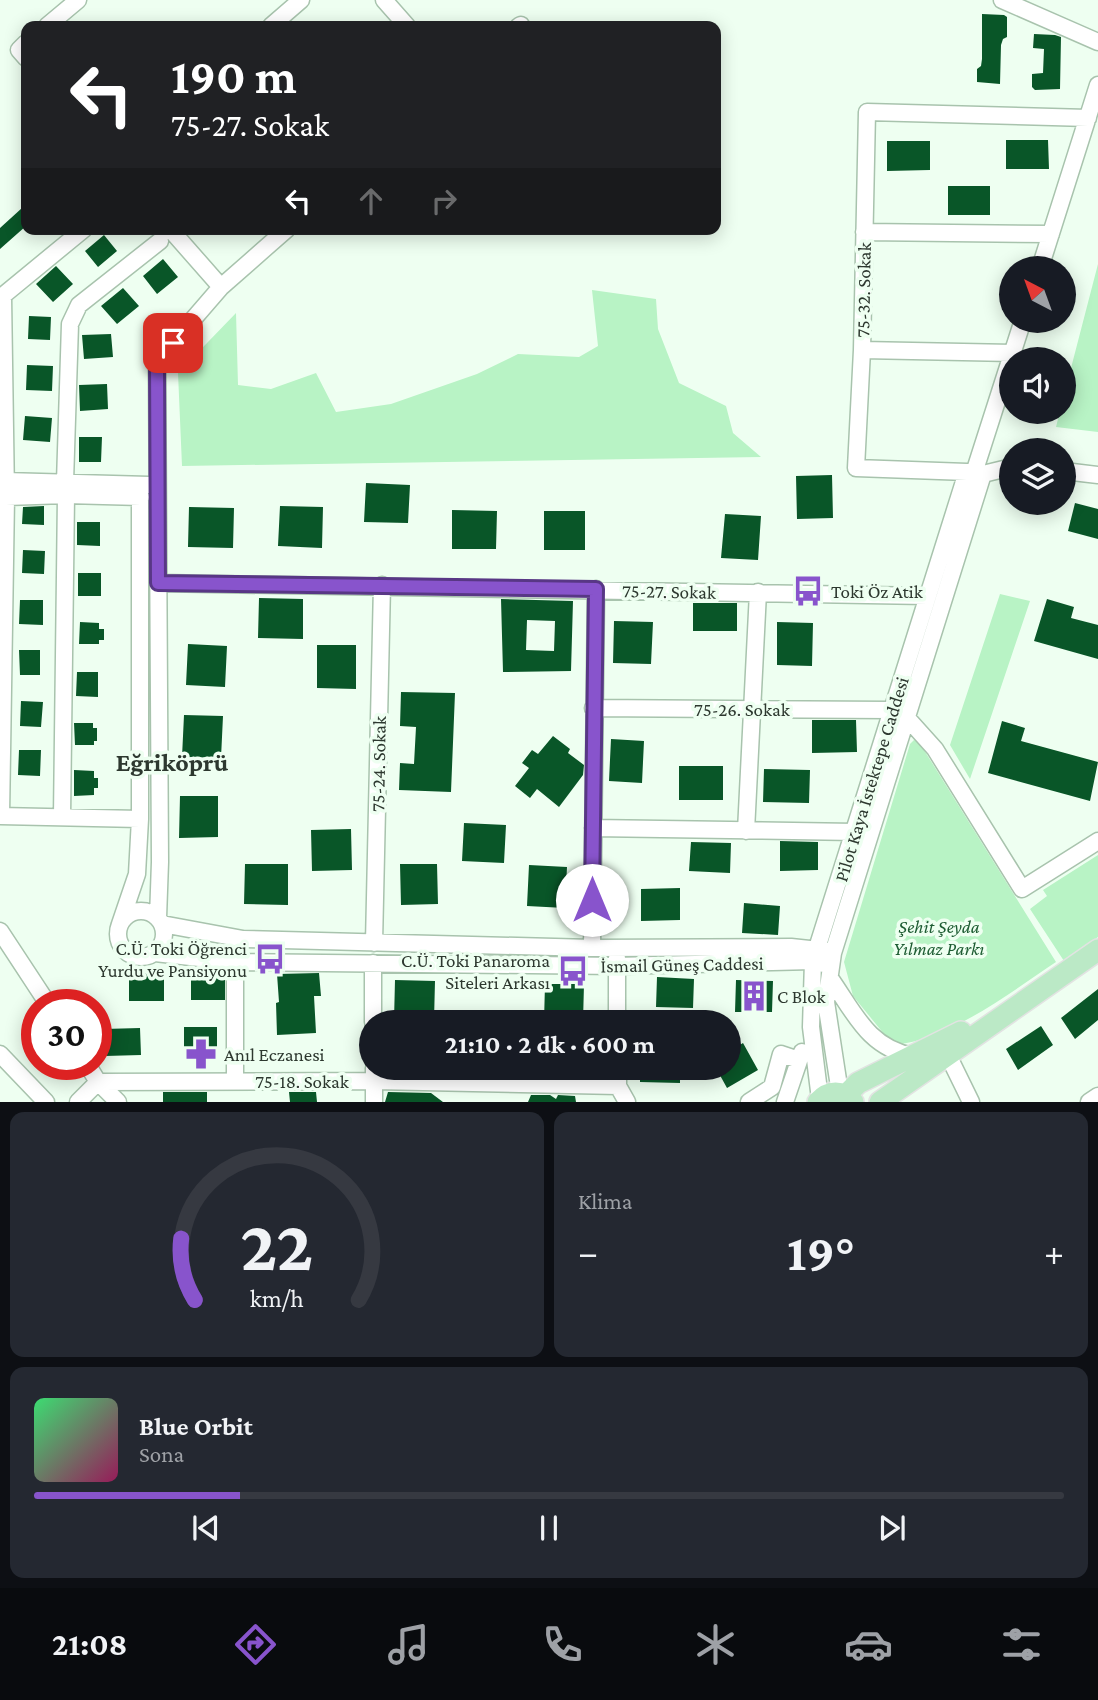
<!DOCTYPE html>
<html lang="tr">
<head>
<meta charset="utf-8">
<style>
  :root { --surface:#171b24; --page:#242831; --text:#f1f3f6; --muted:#9ea1a6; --line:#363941; --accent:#8854cc }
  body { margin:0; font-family:"Crimson Pro",serif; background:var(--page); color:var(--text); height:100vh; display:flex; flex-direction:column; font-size:26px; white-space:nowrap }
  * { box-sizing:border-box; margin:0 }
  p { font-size:23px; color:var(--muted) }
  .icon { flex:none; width:38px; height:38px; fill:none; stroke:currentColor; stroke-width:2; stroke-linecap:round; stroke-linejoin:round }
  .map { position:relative; height:1102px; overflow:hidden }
  .sheet { display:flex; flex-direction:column; gap:10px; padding:10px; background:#0d0f14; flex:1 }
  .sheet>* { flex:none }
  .hud { position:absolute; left:21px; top:21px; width:700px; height:214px; border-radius:14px; box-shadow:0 4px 18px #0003; background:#202124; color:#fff; overflow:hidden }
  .needle { width:46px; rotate:319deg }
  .tools { position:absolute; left:999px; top:256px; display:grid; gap:14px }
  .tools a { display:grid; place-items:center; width:77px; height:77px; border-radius:50%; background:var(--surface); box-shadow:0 4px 18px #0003; font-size:35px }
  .speed { position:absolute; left:21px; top:989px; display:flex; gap:14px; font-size:35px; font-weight:700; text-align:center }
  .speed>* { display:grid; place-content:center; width:91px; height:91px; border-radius:50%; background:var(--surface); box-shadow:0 4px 18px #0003; line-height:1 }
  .speed .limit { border:10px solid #d22; background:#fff; color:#111 }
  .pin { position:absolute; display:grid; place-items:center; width:60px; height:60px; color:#fff; margin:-30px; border-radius:14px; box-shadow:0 4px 10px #0006 }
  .me { position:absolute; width:77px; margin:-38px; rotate:0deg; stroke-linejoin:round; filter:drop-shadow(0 0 5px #0008) }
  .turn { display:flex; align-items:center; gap:24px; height:147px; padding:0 35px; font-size:32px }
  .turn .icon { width:91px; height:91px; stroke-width:2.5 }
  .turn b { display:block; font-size:49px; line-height:60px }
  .lanes { display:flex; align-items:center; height:66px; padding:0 35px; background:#0003; justify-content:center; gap:35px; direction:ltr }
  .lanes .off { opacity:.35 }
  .big { font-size:52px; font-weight:700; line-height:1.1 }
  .sheet .widget { flex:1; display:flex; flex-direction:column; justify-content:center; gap:10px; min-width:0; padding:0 24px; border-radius:14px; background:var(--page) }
  .sheet .dial { align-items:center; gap:0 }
  .dial svg { height:182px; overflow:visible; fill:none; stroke:var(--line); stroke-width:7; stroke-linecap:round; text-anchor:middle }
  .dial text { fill:var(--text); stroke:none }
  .song { display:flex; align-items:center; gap:21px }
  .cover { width:84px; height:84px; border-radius:10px; background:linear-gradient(135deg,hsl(140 70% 55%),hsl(330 70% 35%)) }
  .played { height:7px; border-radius:4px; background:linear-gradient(90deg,var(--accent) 20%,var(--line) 20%) }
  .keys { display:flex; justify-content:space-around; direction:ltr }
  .heat { display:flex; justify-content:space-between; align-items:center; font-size:38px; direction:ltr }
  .sheet .tiles { flex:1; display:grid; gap:10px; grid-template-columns:1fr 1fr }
  .widget:last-child { grid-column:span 2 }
  .trip { position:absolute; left:359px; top:1010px; width:382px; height:70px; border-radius:35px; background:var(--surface); box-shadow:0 4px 18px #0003; font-weight:700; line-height:70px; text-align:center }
  .tabs { display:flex; height:112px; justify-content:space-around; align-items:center; background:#090b0e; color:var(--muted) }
  .tabs .icon { width:49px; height:49px }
  .tabs .on { color:var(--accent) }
  .tabs b { font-size:32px; color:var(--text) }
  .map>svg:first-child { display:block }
  .green { fill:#b8f3c5 }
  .building { fill:#095628; fill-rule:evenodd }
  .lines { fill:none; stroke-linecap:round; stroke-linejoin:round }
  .minor-casing { stroke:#a8c3ad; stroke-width:19 }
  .major-casing { stroke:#e2e3e2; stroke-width:24 }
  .minor { stroke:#fff; stroke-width:16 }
  .major { stroke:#bbe9c6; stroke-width:21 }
  .route-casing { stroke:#583785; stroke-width:18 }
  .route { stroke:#8854cc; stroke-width:12 }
  .labels { text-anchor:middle; stroke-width:7; stroke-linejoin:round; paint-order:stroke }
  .street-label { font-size:19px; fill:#2d382f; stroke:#eefff1 }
  .poi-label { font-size:19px; fill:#2d382f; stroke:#eefff1; text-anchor:start }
  .park-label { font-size:19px; font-style:italic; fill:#1d5c32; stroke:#eefff1 }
  .district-label { font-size:26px; font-weight:bold; fill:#2d382f; stroke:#eefff1 }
</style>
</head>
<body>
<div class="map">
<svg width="1098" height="1102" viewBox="0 0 1098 1102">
  <rect width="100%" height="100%" fill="#eefff1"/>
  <path class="green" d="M1098,264V432L1056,427L1060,411H1064V395Z
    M592,290L656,299L658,329L679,383L726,406L733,433L761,457L182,466L178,373L236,313L238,385L271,389L316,373L336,412L391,404L477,374L518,354L579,357L598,346Z
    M1000,594L1030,601L970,779L950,745Z
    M914,740L919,742L1056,962C1011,992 948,1041 893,1045L853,996L844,962L910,744Z
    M1098,855V937L1064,961L1030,909L1047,896L1043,890Z"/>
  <path class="building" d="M982,14L1004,15L1007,17V37L1003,39L1001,45L1000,84L977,82V69L981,66L982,59Z
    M1034,34L1055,35L1061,37L1060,89L1035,90L1032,87V74L1043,73L1044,49L1033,48Z
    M1006,140H1048L1049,169H1006Z
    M887,141H930V170L887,171Z
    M948,186H990V215H948Z
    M22,208L26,213V226L0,249V228Z
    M104,235L117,251L98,267L85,251Z
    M163,259L178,277L157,294L143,276Z
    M56,266L73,284L53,302L36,284Z
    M123,288L139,306L117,324L101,306Z
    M29,316L51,317L50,340L28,339Z
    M111,334L113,357L84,359L82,335Z
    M27,365L53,366L52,391L26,390Z
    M107,384L108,409L80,411L79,385Z
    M25,416L52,418L50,442L23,440Z
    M79,437H102L101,462H79Z
    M832,475L833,518L797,519L796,476Z
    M366,483L410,485L408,523L364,522Z
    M1075,503L1098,509V539L1068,531Z
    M44,506V525L22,524L23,507Z
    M280,506L323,507L322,548L278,546Z
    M189,507L234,508L233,548L188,547Z
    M452,510L497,511L496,549H452Z
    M544,511H585V550H544Z
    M725,514L761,516L758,560L721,558Z
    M77,522H100V546L77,545Z
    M23,550L45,551L44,574L22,573Z
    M78,573H101V596H78Z
    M259,598L303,599V639L258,638Z
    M501,599L573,601L571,671L503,672ZM527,620L555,621L554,651L526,650Z
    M1047,599L1074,607L1071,618L1098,625V659L1034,641Z
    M20,600H43V625L19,624Z
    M693,603H737V631H693Z
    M614,621L653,622L651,664L613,663Z
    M80,622L99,623V629H104V640H99V644H79Z
    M777,622L813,623L812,666L777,665Z
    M188,644L227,646L225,687L186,685Z
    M317,645H356V689L317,688Z
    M19,650H40V675H20Z
    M77,672H98V697L76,696Z
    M401,692L455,693L451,792L399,790L400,763L414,764L416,727L400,726Z
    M21,701L43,702L41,727L20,726Z
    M184,715L223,716L221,758L182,757Z
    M812,720H856L857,752L812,753Z
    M1002,721L1025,728L1021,741L1098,762L1090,801L988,773Z
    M74,723H93V728H97V741H94V745H75Z
    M553,736L570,749L568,753L584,765L583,775L559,807L537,789L530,798L515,786L529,768L522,763L532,750L538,754Z
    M611,739L644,741L642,783L609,781Z
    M19,750H41L40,776L18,775Z
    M679,766H723V800H679Z
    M764,769L810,770L809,803L763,802Z
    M74,770L94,771V778H98V788H94V795L74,796Z
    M180,796H218V837L179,838Z
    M464,823L506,825L504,863L462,861Z
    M351,829L352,870L312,871L311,830Z
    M780,841L818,842V870L780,871Z
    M691,842L731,843L730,873L689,871Z
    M245,864H288V905L244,904Z
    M400,864H437L438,904L401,905Z
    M529,865L567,867L565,908L527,906Z
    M680,888V920L641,921V889Z
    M744,903L780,906L778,935L742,933Z
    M129,973L164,974V1001H129Z
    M319,973L321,996H314L316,1033L277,1035L276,1003L279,1002L277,974Z
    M191,974H225V1000H191Z
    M657,977L694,979L693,1008L656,1007Z
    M395,980L435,981L434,1021H394Z
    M736,980L773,981L772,1012H735Z
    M545,984H584L583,1022H544Z
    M1098,989V1020L1075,1039L1061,1018Z
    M466,1011H511V1022H466Z
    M1041,1026L1053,1045L1018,1070L1006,1049Z
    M184,1027H217V1056L184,1055Z
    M140,1028L141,1055L105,1056L104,1029Z
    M743,1043L758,1070L727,1088L716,1068H728V1052Z
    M640,1068H680V1083L640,1082Z
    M163,1092H207V1102H163Z
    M289,1092H316L317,1102H290Z
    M388,1092L431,1093L443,1102H385Z
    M531,1095H550L556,1099L558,1095L575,1096L576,1102H528Z"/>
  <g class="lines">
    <g class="minor-casing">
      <path id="minor" d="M384,0L407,26
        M1002,0L1098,42
        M47,26L78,0
        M271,26L301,0
        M519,26L521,25
        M26,43L19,50L26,58
        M170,229L221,287
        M864,232L1051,234
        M1040,268L1098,85
        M0,298L84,229
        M862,350L1013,353
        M1064,471L1098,475
        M967,472L856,468L862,350L867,112L1088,118
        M974,473L1023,320
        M983,474L1012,467
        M5,481L149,485
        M65,482L70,324L79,305L160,241
        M6,497L66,495L141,497
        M158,583L927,596
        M593,708L891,710L908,719L935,749L1022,889L1098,841
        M0,816L140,819
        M1,816L6,497L3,296
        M62,817L66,495
        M593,828L856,832
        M746,831L758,592
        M118 934a23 23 0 1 1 46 0a23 23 0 1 1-46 0Z
        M158,918L160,862L157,361L221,287L287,229
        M120,924L137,874L140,819V485
        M162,924L243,939L592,948L791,947L828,951
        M0,931L48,1004
        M374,943L382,585
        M592,948L596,589
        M155,953L235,962L617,966L813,961L824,964
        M235,962V1081
        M373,963V1022
        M830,978C854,1012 868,1048 913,1056
        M617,1022V958
        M0,1054L46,1102
        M948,1055L971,1102
        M87,1064L98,1082L118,1102
        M374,1068V1102
        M618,1068V1086L627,1102
        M820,1099L811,1027L813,961L967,472L983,474L833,953L826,1002L840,1093
        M78,1102L98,1082L374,1081L618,1086
        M749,1102L772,1087L781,1054L799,1060
        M785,1102L802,1052
        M1089,1102L1098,1096"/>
    </g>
    <g class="major-casing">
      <path id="major" d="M846,1095L858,1083L961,1032
        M818,1102C829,1090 842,1090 853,1102
        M880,1102L1098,950"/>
    </g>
    <use href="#minor" class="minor"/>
    <use href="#major" class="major"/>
  </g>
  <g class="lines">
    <g class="route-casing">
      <path id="route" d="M173,343L157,361L158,583L596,589L592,900"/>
    </g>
    <use href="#route" class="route"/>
  </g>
  <defs>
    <g id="bus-bare" transform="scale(2.415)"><path d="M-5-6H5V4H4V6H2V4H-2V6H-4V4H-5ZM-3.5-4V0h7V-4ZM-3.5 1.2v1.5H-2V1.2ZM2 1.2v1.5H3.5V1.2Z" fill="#8854cc" stroke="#eefff1" stroke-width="2.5" paint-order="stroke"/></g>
    <g id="building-bare" transform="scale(2.415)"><path d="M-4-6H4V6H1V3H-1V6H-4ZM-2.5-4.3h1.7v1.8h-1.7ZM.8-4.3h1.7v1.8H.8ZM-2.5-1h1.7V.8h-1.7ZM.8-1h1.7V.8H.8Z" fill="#8854cc" stroke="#eefff1" stroke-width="2.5" paint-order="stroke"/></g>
    <g id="pharmacy-bare" transform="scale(2.415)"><path d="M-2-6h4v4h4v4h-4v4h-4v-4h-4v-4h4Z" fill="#8854cc" stroke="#eefff1" stroke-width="2.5" paint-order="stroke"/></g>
  </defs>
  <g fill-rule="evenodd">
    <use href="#bus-bare" x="808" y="591"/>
    <use href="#bus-bare" x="270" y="959"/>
    <use href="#bus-bare" x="573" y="971"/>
    <use href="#building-bare" x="754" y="996"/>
    <use href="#pharmacy-bare" x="201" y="1054"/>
  </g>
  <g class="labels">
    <g class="street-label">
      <text transform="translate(863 290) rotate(-89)" y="7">75-32. Sokak</text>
      <text transform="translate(669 591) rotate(1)" y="7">75-27. Sokak</text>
      <text x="742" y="716">75-26. Sokak</text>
      <text transform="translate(378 764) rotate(-89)" y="7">75-24. Sokak</text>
      <text transform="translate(871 779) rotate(-73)" y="7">Pilot Kaya İstektepe Caddesi</text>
      <text transform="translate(682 964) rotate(-1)" y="7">İsmail Güneş Caddesi</text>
      <text x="302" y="1088">75-18. Sokak</text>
    </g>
    <g class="poi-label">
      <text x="831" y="598">Toki Öz Atik</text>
      <text x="247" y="955" text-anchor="end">C.Ü. Toki Öğrenci<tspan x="247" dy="22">Yurdu ve Pansiyonu</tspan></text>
      <text x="550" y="967" text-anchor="end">C.Ü. Toki Panaroma<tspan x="550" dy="22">Siteleri Arkası</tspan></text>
      <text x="777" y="1003">C Blok</text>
      <text x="224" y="1061">Anıl Eczanesi</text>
    </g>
    <g class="park-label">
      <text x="939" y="933">Şehit Şeyda<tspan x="939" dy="22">Yılmaz Parkı</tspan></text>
    </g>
    <g class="district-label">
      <text x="172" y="771">Eğriköprü</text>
    </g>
  </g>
</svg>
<div class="tools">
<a><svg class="needle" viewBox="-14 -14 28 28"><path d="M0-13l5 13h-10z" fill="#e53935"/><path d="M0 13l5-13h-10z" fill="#9ea1a6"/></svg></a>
<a><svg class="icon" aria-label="sound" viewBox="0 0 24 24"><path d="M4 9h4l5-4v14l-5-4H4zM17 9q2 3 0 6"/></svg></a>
<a><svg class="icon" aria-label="layers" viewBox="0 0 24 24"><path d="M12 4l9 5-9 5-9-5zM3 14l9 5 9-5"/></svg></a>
</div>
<div class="speed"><div class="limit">30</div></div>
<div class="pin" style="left:173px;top:343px;background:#d93025"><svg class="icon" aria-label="arrive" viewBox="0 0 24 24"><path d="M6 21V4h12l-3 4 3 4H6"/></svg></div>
<svg class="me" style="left:592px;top:900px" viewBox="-20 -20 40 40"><circle r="19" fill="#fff"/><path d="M0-13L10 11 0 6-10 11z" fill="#8854cc"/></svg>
<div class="trip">21:10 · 2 dk · 600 m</div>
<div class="hud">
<div class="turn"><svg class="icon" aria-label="left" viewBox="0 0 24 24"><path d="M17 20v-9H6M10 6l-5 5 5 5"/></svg><div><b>190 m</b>75-27. Sokak</div></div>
<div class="lanes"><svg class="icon" aria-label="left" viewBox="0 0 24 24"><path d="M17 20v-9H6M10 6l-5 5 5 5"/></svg><svg class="icon off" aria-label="ahead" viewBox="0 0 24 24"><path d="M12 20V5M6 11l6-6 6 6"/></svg><svg class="icon off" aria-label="right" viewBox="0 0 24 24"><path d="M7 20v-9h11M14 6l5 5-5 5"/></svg></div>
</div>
</div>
<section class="sheet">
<div class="tiles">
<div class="widget dial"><svg viewBox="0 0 100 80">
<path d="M14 69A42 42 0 1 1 86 69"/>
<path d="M14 69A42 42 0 0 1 8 42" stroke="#8854cc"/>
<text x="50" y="56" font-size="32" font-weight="700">22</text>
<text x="50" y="72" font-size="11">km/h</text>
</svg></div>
<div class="widget"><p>Klima</p>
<div class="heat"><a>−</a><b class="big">19°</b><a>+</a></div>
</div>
<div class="widget">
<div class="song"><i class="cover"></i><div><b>Blue Orbit</b><p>Sona</p></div></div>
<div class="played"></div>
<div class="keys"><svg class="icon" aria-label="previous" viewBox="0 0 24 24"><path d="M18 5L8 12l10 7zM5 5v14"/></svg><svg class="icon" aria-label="pause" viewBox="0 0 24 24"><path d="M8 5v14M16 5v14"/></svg><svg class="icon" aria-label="next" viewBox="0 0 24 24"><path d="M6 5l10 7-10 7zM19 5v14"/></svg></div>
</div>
</div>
</section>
<nav class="tabs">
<b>21:08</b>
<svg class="icon on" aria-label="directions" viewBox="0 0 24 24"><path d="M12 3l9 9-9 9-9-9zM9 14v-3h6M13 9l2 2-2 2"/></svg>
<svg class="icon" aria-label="music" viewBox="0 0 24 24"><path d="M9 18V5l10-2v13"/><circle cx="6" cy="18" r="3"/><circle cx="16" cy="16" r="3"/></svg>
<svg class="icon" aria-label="phone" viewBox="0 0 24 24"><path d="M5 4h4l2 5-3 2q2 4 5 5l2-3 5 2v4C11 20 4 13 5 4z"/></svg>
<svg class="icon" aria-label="climate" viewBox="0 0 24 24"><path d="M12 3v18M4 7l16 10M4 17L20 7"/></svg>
<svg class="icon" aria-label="car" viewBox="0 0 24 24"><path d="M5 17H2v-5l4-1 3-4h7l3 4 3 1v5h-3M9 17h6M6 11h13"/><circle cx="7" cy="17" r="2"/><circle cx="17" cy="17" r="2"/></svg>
<svg class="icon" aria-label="filters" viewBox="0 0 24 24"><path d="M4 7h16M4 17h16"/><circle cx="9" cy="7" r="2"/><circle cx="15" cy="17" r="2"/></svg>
</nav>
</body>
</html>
